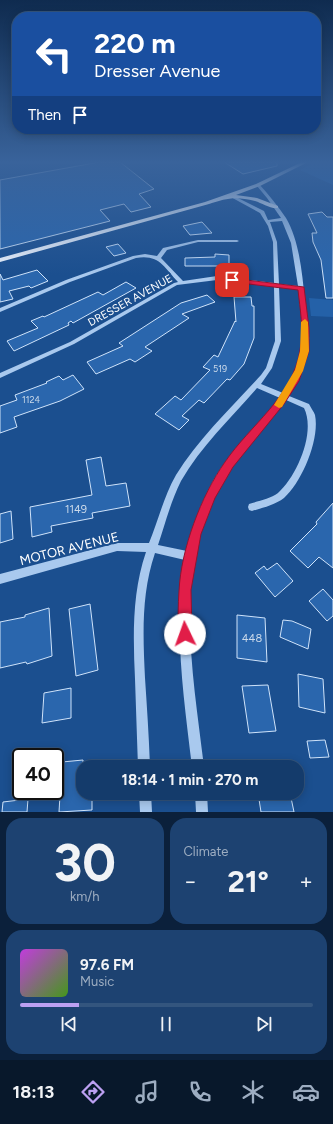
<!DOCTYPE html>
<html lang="en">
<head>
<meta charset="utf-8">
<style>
  :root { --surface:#143b6b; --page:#1d4271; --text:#f1f3f6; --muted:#9dadc1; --line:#33557e; --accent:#bca0f2 }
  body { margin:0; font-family:Figtree,sans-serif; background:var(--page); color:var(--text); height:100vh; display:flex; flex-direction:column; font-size:15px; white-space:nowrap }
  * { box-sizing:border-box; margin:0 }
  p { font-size:13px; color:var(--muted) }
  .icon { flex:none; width:22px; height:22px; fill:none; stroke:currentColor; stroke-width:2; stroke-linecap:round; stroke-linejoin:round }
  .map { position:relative; height:812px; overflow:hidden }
  .sheet { display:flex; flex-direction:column; gap:6px; padding:6px; background:#0b203b; flex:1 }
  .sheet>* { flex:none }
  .top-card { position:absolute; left:12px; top:12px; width:309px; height:122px; border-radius:16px; box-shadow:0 2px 10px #0003,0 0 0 1px var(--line); background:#1a4fa0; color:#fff; overflow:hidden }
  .speed { position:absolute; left:12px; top:748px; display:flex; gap:8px; font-size:20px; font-weight:700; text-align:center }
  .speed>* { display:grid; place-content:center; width:52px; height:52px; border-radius:50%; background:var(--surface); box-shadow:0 2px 10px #0003,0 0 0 1px var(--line); line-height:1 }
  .speed .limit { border:2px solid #111; border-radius:6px; background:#fff; color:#111 }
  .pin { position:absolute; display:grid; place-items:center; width:34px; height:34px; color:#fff; margin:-17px; border-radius:8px; box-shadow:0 2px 6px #0006 }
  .me { position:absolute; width:44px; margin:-22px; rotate:357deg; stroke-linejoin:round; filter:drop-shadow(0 0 3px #0008) }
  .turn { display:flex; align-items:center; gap:14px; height:84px; padding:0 16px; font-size:18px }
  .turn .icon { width:52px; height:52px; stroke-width:2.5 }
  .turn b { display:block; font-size:28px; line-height:34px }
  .then { display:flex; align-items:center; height:38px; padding:0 16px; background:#0003; gap:8px; font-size:15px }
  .big { font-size:30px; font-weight:700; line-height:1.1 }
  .sheet .tile { flex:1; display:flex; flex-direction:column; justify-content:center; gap:6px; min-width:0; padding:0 14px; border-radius:16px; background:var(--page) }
  .sheet .dial { align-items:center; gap:0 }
  .dial b { font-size:52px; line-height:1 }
  .song { display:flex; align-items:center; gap:12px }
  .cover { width:48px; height:48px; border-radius:6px; background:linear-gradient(135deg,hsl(290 70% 55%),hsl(100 70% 35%)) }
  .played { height:4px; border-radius:2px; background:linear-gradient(90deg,var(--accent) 20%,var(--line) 20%) }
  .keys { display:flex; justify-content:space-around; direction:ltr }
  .heat { display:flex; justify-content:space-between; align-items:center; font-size:22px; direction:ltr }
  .sheet .tiles { flex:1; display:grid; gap:6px; grid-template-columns:1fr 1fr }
  .tile:last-child { grid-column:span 2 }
  .trip { position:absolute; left:76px; top:760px; width:228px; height:40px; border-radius:16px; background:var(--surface); box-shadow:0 2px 10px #0003,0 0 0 1px var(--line); font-weight:700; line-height:40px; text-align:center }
  .tabs { display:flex; height:64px; justify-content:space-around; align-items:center; background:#08182b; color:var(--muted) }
  .tabs .icon { width:28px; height:28px }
  .tabs .current { color:var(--accent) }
  .tabs b { font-size:18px; color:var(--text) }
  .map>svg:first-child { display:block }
  .green { fill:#2461a8 }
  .building { fill:#2a66ad; stroke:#cfe3fa }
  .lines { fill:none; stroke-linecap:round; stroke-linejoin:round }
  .minor { fill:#a9c9ee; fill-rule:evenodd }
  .major { fill:#f0f6ff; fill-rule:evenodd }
  .route { fill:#e11d48; stroke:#92132f }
  .slow { fill:#f59e0b }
  .labels { text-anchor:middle; stroke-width:4; stroke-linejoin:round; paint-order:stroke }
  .number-label { font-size:9px; fill:#cad9ea }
  .street-label { font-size:11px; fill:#fff; stroke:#1b4f8f }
  .near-number-label { font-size:11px; fill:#cad9ea }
  .near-street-label { font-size:13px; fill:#fff; stroke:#1b4f8f }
</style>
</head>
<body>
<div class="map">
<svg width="333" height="812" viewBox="0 0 333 812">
  <rect width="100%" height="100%" fill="#1b4f8f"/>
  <path class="green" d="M315,162H333V185L300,170Z
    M309,298L333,300V317L311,316Z"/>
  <path class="building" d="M100,162H120L154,189L139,194L151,207L131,212L124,204L100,210L110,221L0,249V180Z
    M224,162H277V166L243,174Z
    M322,212L327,217H333V298H326L321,260L313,242L312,233H317L308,214Z
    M202,222L212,233L190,235L183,226Z
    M118,244L126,253L114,256L106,247Z
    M215,254L229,255V266H185V258L215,257Z
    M37,270L48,281L31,288L29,286L9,291L13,299L0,302V274L3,280Z
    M126,282L136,288L73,323L71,321L68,323L69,325L14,351L7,341L38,328L31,321L43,316L44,317L98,292L103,295Z
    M207,295L215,302L182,314L189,318L145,347L152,351L135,362L130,359L96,374L87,362L123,346L119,343L181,303Z
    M234,297H251L252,306H254V338L244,364L230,380L227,379L204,403L199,400L182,416L189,420L179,430L155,414L175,396L181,400L210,370L203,367L214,355L218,357L235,321L236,322Z
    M73,375L84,389L60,401L14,417L17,427L0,433V406L17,400L15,395L47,383L46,382L59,376L63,380Z
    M101,457L106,486L126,483L130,506L92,513L93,518L51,526L52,532L32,537L30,507L92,495L86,460Z
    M333,503V568L319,557L308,568L290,551L317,524L316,522Z
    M11,511L13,539L0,543V514Z
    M277,563L293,581L275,597L255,573L264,566L267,570Z
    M323,589L333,600V616L327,621L309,601Z
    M90,604L98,670L76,676L69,609Z
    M49,608L52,656L27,664L26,662L0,668V622L25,617V615Z
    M237,615L265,618L267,662L237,658Z
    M283,620L292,621L311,629L308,649L280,637Z
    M298,674L323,679L325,713L299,707Z
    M268,685L276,731L249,733L242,686Z
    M71,688V718L42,723L44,693Z
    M325,740L329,757L310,758L307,741Z
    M83,760V793H92V810L59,812L62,762Z
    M258,793H290L294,812H261Z
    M28,799L27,812H2L3,802Z"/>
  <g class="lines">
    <path class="minor" d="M257,184H259C269,195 278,206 286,218C300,242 302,274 305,301C307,317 311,335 308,350C305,367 298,381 289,396L309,404C311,408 314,412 315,415C320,439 302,482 284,498C275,505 262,508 252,511L249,510L248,507L249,504C258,501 270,499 278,493C297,476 316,432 304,408L286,400C265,428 238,453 221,483C172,570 193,673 204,767H192C186,715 178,662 180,609C181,593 181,576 185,560L155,553C141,594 143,636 145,678C147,708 149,737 150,767H138C137,738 136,708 135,679C133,636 132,593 146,552L117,551L0,584V574L117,543H149C158,521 164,496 176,475C198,439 232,407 261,375L266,368L275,341L274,286L217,280L177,285L74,344L0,378V373L70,342L174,283L178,282C164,267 159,254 136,258L70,282L0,312V308L66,280L133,256L145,254L157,256L163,248L198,240H237L239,241L237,242H198L167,250L161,258L183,281L217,276L274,283L273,242L268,226L260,213L227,195L230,194L264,211L268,220L281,218L267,198L257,186ZM282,221L291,243L298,286L279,284L277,242L270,222ZM279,287L299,289C303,333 308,354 283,393L261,384L272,368L281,341ZM257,388L280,398C264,420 243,439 226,461C206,488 194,520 187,551L158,545C165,524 171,501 181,481C201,446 231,418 257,388Z
      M139,793H151L152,812H140Z
      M195,793H207L208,812H196Z"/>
    <path class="major" d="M302,162H308L260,186L236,195L257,198L278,206V208C270,209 262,203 255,201C236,196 226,198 209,204L0,262V258L205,202L256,184Z"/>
  </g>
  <linearGradient id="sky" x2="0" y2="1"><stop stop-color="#0f2b4f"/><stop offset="0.59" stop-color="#39639b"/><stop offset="1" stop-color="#39639b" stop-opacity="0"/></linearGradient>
  <rect width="333" height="275" fill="url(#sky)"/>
  <path class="route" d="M230,278L304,287L309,328V351L299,381L284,404L233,467L215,498L201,534L191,590L192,634L190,638L185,640L180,638L178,634C178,620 178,605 179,591C181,549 201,496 225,462C250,425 293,397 300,350C304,330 300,309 298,290L232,282L229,280Z"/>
  <path class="slow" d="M305,319L308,322L309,351L303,371L282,407L279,408L274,405L295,370L300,351L301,322Z"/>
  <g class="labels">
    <g class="number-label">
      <text x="220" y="372">519</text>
      <text x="31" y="403">1124</text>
    </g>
    <g class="street-label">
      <text transform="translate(130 300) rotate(-29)" y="4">DRESSER AVENUE</text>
    </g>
    <g class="near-number-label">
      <text x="76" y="513">1149</text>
      <text x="252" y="642">448</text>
    </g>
    <g class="near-street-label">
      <text transform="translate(69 548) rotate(-14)" y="5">MOTOR AVENUE</text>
    </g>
  </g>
</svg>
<div class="speed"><div class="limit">40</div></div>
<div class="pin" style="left:232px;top:280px;background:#d93025"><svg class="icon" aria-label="arrive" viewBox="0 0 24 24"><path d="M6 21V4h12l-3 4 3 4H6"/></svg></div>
<svg class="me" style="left:185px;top:634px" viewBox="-20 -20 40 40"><circle r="19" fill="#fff"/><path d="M0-13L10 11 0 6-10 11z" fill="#e11d48"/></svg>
<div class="trip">18:14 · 1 min · 270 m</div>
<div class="top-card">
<div class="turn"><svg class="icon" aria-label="left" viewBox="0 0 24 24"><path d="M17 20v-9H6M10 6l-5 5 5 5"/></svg><div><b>220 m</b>Dresser Avenue</div></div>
<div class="then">Then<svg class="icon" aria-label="arrive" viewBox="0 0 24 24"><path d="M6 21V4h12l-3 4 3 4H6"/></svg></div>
</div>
</div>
<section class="sheet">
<div class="tiles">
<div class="tile dial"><b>30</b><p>km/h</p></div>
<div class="tile"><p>Climate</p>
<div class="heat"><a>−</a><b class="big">21°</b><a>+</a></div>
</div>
<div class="tile">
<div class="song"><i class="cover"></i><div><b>97.6 FM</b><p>Music</p></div></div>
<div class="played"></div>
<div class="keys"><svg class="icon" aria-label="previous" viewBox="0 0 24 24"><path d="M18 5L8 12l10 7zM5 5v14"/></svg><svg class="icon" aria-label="pause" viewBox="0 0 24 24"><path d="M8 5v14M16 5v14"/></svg><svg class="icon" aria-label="next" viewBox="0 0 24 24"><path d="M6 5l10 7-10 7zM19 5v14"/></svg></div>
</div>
</div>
</section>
<nav class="tabs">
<b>18:13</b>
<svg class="icon current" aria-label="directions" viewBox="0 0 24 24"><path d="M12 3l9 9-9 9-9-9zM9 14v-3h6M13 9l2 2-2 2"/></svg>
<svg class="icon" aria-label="music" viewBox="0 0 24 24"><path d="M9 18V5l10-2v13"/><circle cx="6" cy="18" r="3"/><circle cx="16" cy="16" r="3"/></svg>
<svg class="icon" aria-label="phone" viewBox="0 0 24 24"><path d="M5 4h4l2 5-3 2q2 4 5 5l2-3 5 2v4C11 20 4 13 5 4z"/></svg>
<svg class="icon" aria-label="climate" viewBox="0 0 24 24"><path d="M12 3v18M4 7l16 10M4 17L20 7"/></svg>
<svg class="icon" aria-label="car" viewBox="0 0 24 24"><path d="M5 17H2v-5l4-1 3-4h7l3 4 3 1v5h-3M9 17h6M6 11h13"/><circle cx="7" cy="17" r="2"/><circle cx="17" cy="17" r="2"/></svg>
</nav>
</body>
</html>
